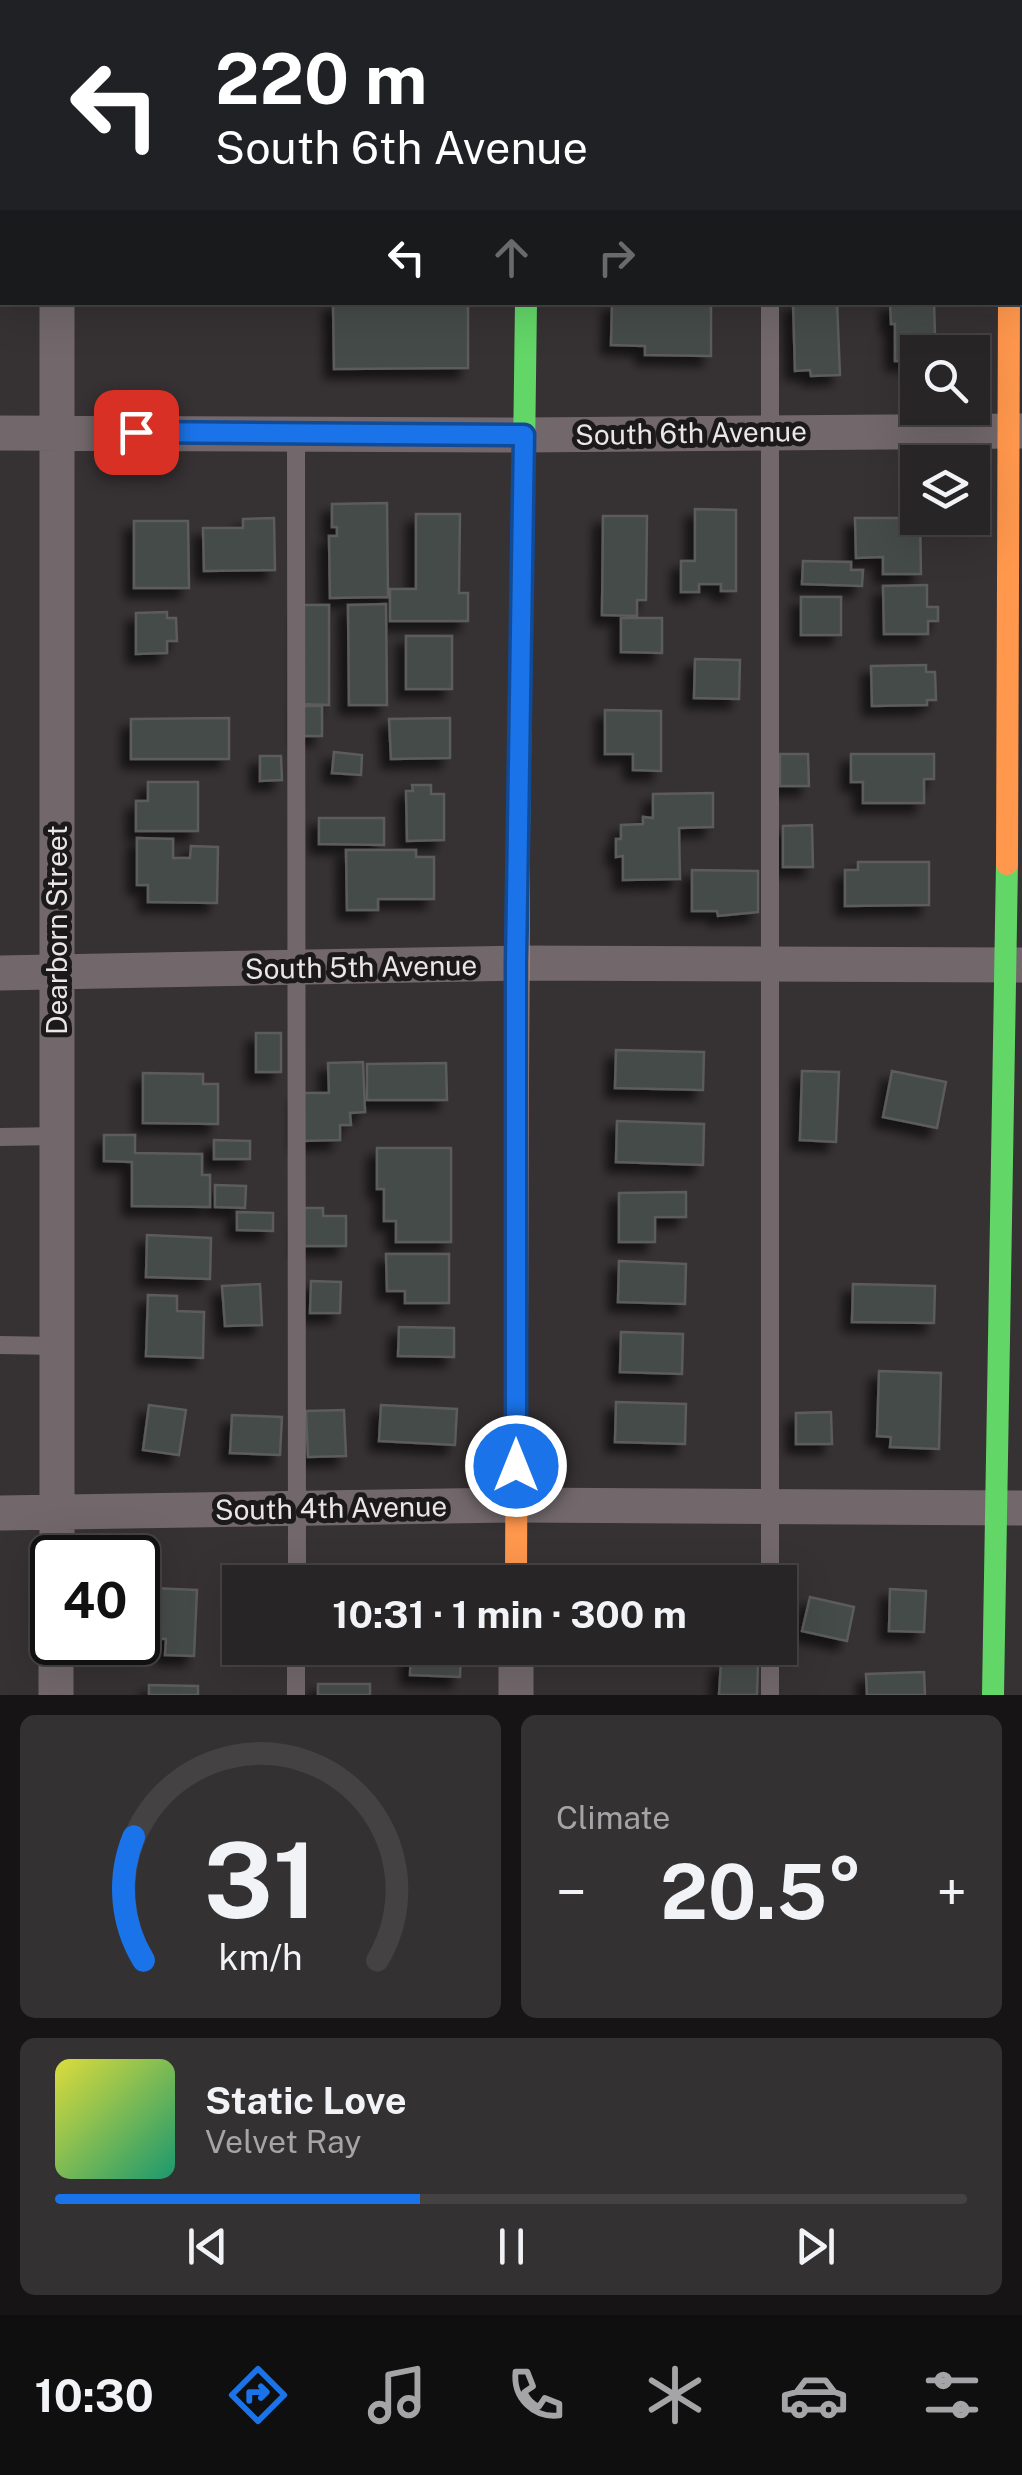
<!DOCTYPE html>
<html lang="en">
<head>
<meta charset="utf-8">
<style>
  :root { --surface:#282526; --page:#343132; --text:#f1f3f6; --muted:#a5a5a7; --line:#444243; --accent:#1a73e8 }
  body { margin:0; font-family:"Public Sans",sans-serif; background:var(--page); color:var(--text); height:100vh; display:flex; flex-direction:column; font-size:38px; white-space:nowrap }
  * { box-sizing:border-box; margin:0 }
  p { font-size:32px; color:var(--muted) }
  .icon { flex:none; width:55px; height:55px; fill:none; stroke:currentColor; stroke-width:2; stroke-linecap:round; stroke-linejoin:round }
  .map { position:relative; height:1695px; overflow:hidden }
  .drawer { display:flex; flex-direction:column; gap:20px; padding:20px; background:#161415; flex:1 }
  .drawer>* { flex:none }
  .guide { position:absolute; left:0px; top:0px; width:1022px; height:305px; box-shadow:0 10px 40px #0002,0 0 0 2px var(--line); background:#202124; color:#fff; overflow:hidden }
  .buttons { position:absolute; left:900px; top:335px; display:grid; gap:20px }
  .buttons a { display:grid; place-items:center; width:90px; height:90px; border-radius:0px; background:var(--surface); box-shadow:0 10px 40px #0002,0 0 0 2px var(--line); font-size:50px }
  .speed { position:absolute; left:30px; top:1535px; display:flex; gap:20px; font-size:50px; font-weight:700; text-align:center }
  .speed>* { display:grid; place-content:center; width:130px; height:130px; border-radius:50%; background:var(--surface); box-shadow:0 10px 40px #0002,0 0 0 2px var(--line); line-height:1 }
  .speed .limit { border:5px solid #111; border-radius:15px; background:#fff; color:#111 }
  .pin { position:absolute; display:grid; place-items:center; width:85px; height:85px; color:#fff; margin:-42px; border-radius:20px; box-shadow:0 5px 15px #0006 }
  .me { position:absolute; width:110px; margin:-55px; rotate:0deg; stroke-linejoin:round; filter:drop-shadow(0 0 8px #0008) }
  .turn { display:flex; align-items:center; gap:35px; height:210px; padding:0 50px; font-size:45px }
  .turn .icon { width:130px; height:130px; stroke-width:2.5 }
  .turn b { display:block; font-size:70px; line-height:85px }
  .lanes { display:flex; align-items:center; height:95px; padding:0 50px; background:#0003; justify-content:center; gap:50px; direction:ltr }
  .lanes .off { opacity:.35 }
  .big { font-size:75px; font-weight:700; line-height:1.1 }
  .drawer .tile { flex:1; display:flex; flex-direction:column; justify-content:center; gap:15px; min-width:0; padding:0 35px; border-radius:15px; background:var(--page) }
  .drawer .dial { align-items:center; gap:0 }
  .dial svg { height:260px; overflow:visible; fill:none; stroke:var(--line); stroke-width:7; stroke-linecap:round; text-anchor:middle }
  .dial text { fill:var(--text); stroke:none }
  .song { display:flex; align-items:center; gap:30px }
  .cover { width:120px; height:120px; border-radius:15px; background:linear-gradient(135deg,hsl(60 70% 55%),hsl(160 70% 35%)) }
  .played { height:10px; border-radius:5px; background:linear-gradient(90deg,var(--accent) 40%,var(--line) 40%) }
  .keys { display:flex; justify-content:space-around; direction:ltr }
  .heat { display:flex; justify-content:space-between; align-items:center; font-size:55px; direction:ltr }
  .drawer .tiles { flex:1; display:grid; gap:20px; grid-template-columns:1fr 1fr }
  .tile:last-child { grid-column:span 2 }
  .trip { position:absolute; left:222px; top:1565px; width:575px; height:100px; border-radius:0px; background:var(--surface); box-shadow:0 10px 40px #0002,0 0 0 2px var(--line); font-weight:700; line-height:100px; text-align:center }
  .tab-bar { display:flex; height:160px; justify-content:space-around; align-items:center; background:#100f0f; color:var(--muted) }
  .tab-bar .icon { width:70px; height:70px }
  .tab-bar .current { color:var(--accent) }
  .tab-bar b { font-size:45px; color:var(--text) }
  .map>svg:first-child { display:block }
  .building { fill:#444c49; stroke:#5c5b5c; stroke-width:2.5; filter:url(#shadow) }
  .lines { fill:none; stroke-linecap:round; stroke-linejoin:round }
  .lane { stroke:#72686c; stroke-width:18 }
  .street { stroke:#72686c; stroke-width:35 }
  .fast { stroke:#63d668; stroke-width:22 }
  .slow { stroke:#ff974d; stroke-width:22 }
  .route-casing { stroke:#114b97; stroke-width:25 }
  .route { stroke:#1a73e8; stroke-width:18 }
  .labels { text-anchor:middle; stroke-width:10; stroke-linejoin:round; paint-order:stroke }
  .street-label { font-size:28px; fill:#eae6e7; stroke:#1c191a }
</style>
</head>
<body>
<div class="map">
<svg width="1022" height="1695" viewBox="0 0 1022 1695">
  <defs>
    <filter id="shadow"><feDropShadow dx="-9" dy="9" stdDeviation="5" flood-color="#0009"/></filter>
  </defs>
  <rect width="100%" height="100%" fill="#363133"/>
  <path class="building" d="M333,302H468V368L334,369Z
    M612,302H711V356L645,355V346L611,345Z
    M793,302H837L840,375L811,376L810,370L795,371Z
    M890,302H934L935,335H941V349L918,352V361H895V324H891Z
    M387,503L388,597L330,598L329,536H337V527H332V504Z
    M695,509L736,510V591H721V584H699V592H681V561H695Z
    M416,514H460L459,593H468V621H390V589H416Z
    M603,516H647L646,600H637V616L602,615Z
    M274,518L275,570L204,571L203,528H243V519Z
    M855,518H920L921,574H883V557L856,558Z
    M134,521H188L189,588H134Z
    M803,561L851,562V570H863L862,586L802,584Z
    M927,585V607H938V621H928V634H884L883,586Z
    M801,597H841V635H801Z
    M386,604L387,705H349L348,605Z
    M303,605H329V705L302,704Z
    M167,612V618H176L177,641H167V653L136,654V613Z
    M621,618H662V653L621,652Z
    M406,636H452V689H406Z
    M695,659L740,660L739,699L694,698Z
    M926,665V672H935L936,700H927V705L872,706L871,666Z
    M301,706H322V736H302Z
    M605,710L661,711V771L633,770V754H605Z
    M229,718V759H131V719Z
    M450,718V758L391,759L389,719Z
    M334,752L362,755L361,775L332,773Z
    M780,754H808L809,786H780Z
    M851,754H934V779H924V803H863V782H851Z
    M260,756H281L282,780L260,781Z
    M148,782H198V831H136V801H148Z
    M412,785H431V794H444V840L407,841L406,791H413Z
    M713,793V827L679,828L680,879L623,880V856L616,857V839H621V825L643,824V817L653,818V794Z
    M319,818H384V845L319,844Z
    M812,825L813,867H783V826Z
    M137,838L173,839V858H190L191,846L218,847L217,903L148,902V885H137Z
    M346,850H416V857H434V899H378V910H347Z
    M858,862H929V905L845,906V870H858Z
    M692,870L758,871V912L718,916L717,911H692Z
    M256,1033H281V1072H256Z
    M616,1050L704,1052L703,1090L615,1088Z
    M363,1062L365,1112L350,1113L351,1125H340V1140L301,1141L300,1093H329L328,1063Z
    M446,1063L447,1100H367V1064Z
    M802,1071L839,1072L836,1142L800,1140Z
    M892,1071L946,1082L937,1128L883,1117Z
    M143,1073L203,1074V1084H218V1124L143,1123Z
    M617,1121L704,1124L703,1165L616,1162Z
    M104,1135H135V1153L202,1154V1175H210V1207L132,1206V1162L104,1161Z
    M214,1140L250,1141V1159H214Z
    M377,1148H451V1242H396V1221H384V1189H377Z
    M215,1185L246,1186L245,1208L215,1207Z
    M686,1192V1217H655V1242H619V1193Z
    M303,1208H323V1216H346V1246H302Z
    M237,1212L273,1213V1231L237,1230Z
    M147,1235L211,1238L210,1279L146,1277Z
    M386,1254H449V1303H405V1291H387Z
    M619,1261L686,1264L685,1304L618,1302Z
    M311,1281L341,1282L340,1313H310Z
    M260,1284L262,1325L225,1326L222,1286Z
    M853,1284L935,1286L934,1323L852,1322Z
    M148,1295L177,1296V1311L204,1312L203,1358L146,1356Z
    M399,1327L454,1328V1357L398,1356Z
    M621,1332L683,1334L682,1374L620,1372Z
    M879,1371L941,1373L939,1449L890,1447L891,1437L877,1436Z
    M616,1402L686,1404L685,1444L615,1442Z
    M149,1405L186,1410L179,1455L143,1450Z
    M381,1405L457,1409L455,1445L379,1441Z
    M344,1410L346,1456L308,1457L306,1411Z
    M831,1412L832,1444H796V1413Z
    M232,1415L282,1417L280,1455L230,1453Z
    M151,1588L197,1590L194,1656L165,1655L166,1639L149,1638Z
    M890,1589L926,1591L924,1632L889,1631Z
    M810,1597L854,1607L847,1641L802,1631Z
    M411,1648H461L460,1677L410,1675Z
    M721,1662L758,1663L757,1695H719Z
    M924,1672L925,1695H867L866,1674Z
    M318,1684H370V1695H318Z
    M149,1685L198,1686V1695H149Z"/>
  <g class="lines">
    <path class="lane" d="M774,2V0
      M0,159H2
      M296,433L297,1582
      M0,1137L57,1136
      M0,1345L57,1346
      M770,1582V302
      M770,1648V1695
      M296,1695V1648"/>
    <path class="street" d="M1008,0V2
      M57,2V0
      M531,2V0
      M0,433L524,435L1022,431
      M0,973L517,963L1022,965
      M0,1513L516,1505L1022,1508
      M57,1558V302
      M56,1695V1642
      M516,1695V1648"/>
    <path class="fast" d="M519,835L526,302
      M993,1695L1007,864"/>
    <path class="slow" d="M1007,864L1009,302
      M516,1582L519,835"/>
  </g>
  <g class="lines">
    <g class="route-casing">
      <path id="route" d="M136,432L524,435L516,963V1466"/>
    </g>
    <use href="#route" class="route"/>
  </g>
  <g class="labels">
    <g class="street-label">
      <text transform="translate(691 433) rotate(-1)" y="10">South 6th Avenue</text>
      <text transform="translate(57 930) rotate(-90)" y="10">Dearborn Street</text>
      <text transform="translate(361 967) rotate(-1)" y="10">South 5th Avenue</text>
      <text transform="translate(331 1508) rotate(-1)" y="10">South 4th Avenue</text>
    </g>
  </g>
</svg>
<div class="buttons">
<a><svg class="icon" aria-label="search" viewBox="0 0 24 24"><circle cx="10" cy="10" r="6"/><path d="M15 15l6 6"/></svg></a>
<a><svg class="icon" aria-label="layers" viewBox="0 0 24 24"><path d="M12 4l9 5-9 5-9-5zM3 14l9 5 9-5"/></svg></a>
</div>
<div class="speed"><div class="limit">40</div></div>
<div class="pin" style="left:136px;top:432px;background:#d93025"><svg class="icon" aria-label="arrive" viewBox="0 0 24 24"><path d="M6 21V4h12l-3 4 3 4H6"/></svg></div>
<svg class="me" style="left:516px;top:1466px" viewBox="-20 -20 40 40"><circle r="17" fill="#1a73e8" stroke="#fff" stroke-width="3"/><path d="M0-11L8 9 0 5-8 9z" fill="#fff"/></svg>
<div class="trip">10:31 · 1 min · 300 m</div>
<div class="guide">
<div class="turn"><svg class="icon" aria-label="left" viewBox="0 0 24 24"><path d="M17 20v-9H6M10 6l-5 5 5 5"/></svg><div><b>220 m</b>South 6th Avenue</div></div>
<div class="lanes"><svg class="icon" aria-label="left" viewBox="0 0 24 24"><path d="M17 20v-9H6M10 6l-5 5 5 5"/></svg><svg class="icon off" aria-label="ahead" viewBox="0 0 24 24"><path d="M12 20V5M6 11l6-6 6 6"/></svg><svg class="icon off" aria-label="right" viewBox="0 0 24 24"><path d="M7 20v-9h11M14 6l5 5-5 5"/></svg></div>
</div>
</div>
<section class="drawer">
<div class="tiles">
<div class="tile dial"><svg viewBox="0 0 100 80">
<path d="M14 69A42 42 0 1 1 86 69"/>
<path d="M14 69A42 42 0 0 1 11 31" stroke="#1a73e8"/>
<text x="50" y="56" font-size="32" font-weight="700">31</text>
<text x="50" y="72" font-size="11">km/h</text>
</svg></div>
<div class="tile"><p>Climate</p>
<div class="heat"><a>−</a><b class="big">20.5°</b><a>+</a></div>
</div>
<div class="tile">
<div class="song"><i class="cover"></i><div><b>Static Love</b><p>Velvet Ray</p></div></div>
<div class="played"></div>
<div class="keys"><svg class="icon" aria-label="previous" viewBox="0 0 24 24"><path d="M18 5L8 12l10 7zM5 5v14"/></svg><svg class="icon" aria-label="pause" viewBox="0 0 24 24"><path d="M8 5v14M16 5v14"/></svg><svg class="icon" aria-label="next" viewBox="0 0 24 24"><path d="M6 5l10 7-10 7zM19 5v14"/></svg></div>
</div>
</div>
</section>
<nav class="tab-bar">
<b>10:30</b>
<svg class="icon current" aria-label="directions" viewBox="0 0 24 24"><path d="M12 3l9 9-9 9-9-9zM9 14v-3h6M13 9l2 2-2 2"/></svg>
<svg class="icon" aria-label="music" viewBox="0 0 24 24"><path d="M9 18V5l10-2v13"/><circle cx="6" cy="18" r="3"/><circle cx="16" cy="16" r="3"/></svg>
<svg class="icon" aria-label="phone" viewBox="0 0 24 24"><path d="M5 4h4l2 5-3 2q2 4 5 5l2-3 5 2v4C11 20 4 13 5 4z"/></svg>
<svg class="icon" aria-label="climate" viewBox="0 0 24 24"><path d="M12 3v18M4 7l16 10M4 17L20 7"/></svg>
<svg class="icon" aria-label="car" viewBox="0 0 24 24"><path d="M5 17H2v-5l4-1 3-4h7l3 4 3 1v5h-3M9 17h6M6 11h13"/><circle cx="7" cy="17" r="2"/><circle cx="17" cy="17" r="2"/></svg>
<svg class="icon" aria-label="filters" viewBox="0 0 24 24"><path d="M4 7h16M4 17h16"/><circle cx="9" cy="7" r="2"/><circle cx="15" cy="17" r="2"/></svg>
</nav>
</body>
</html>
